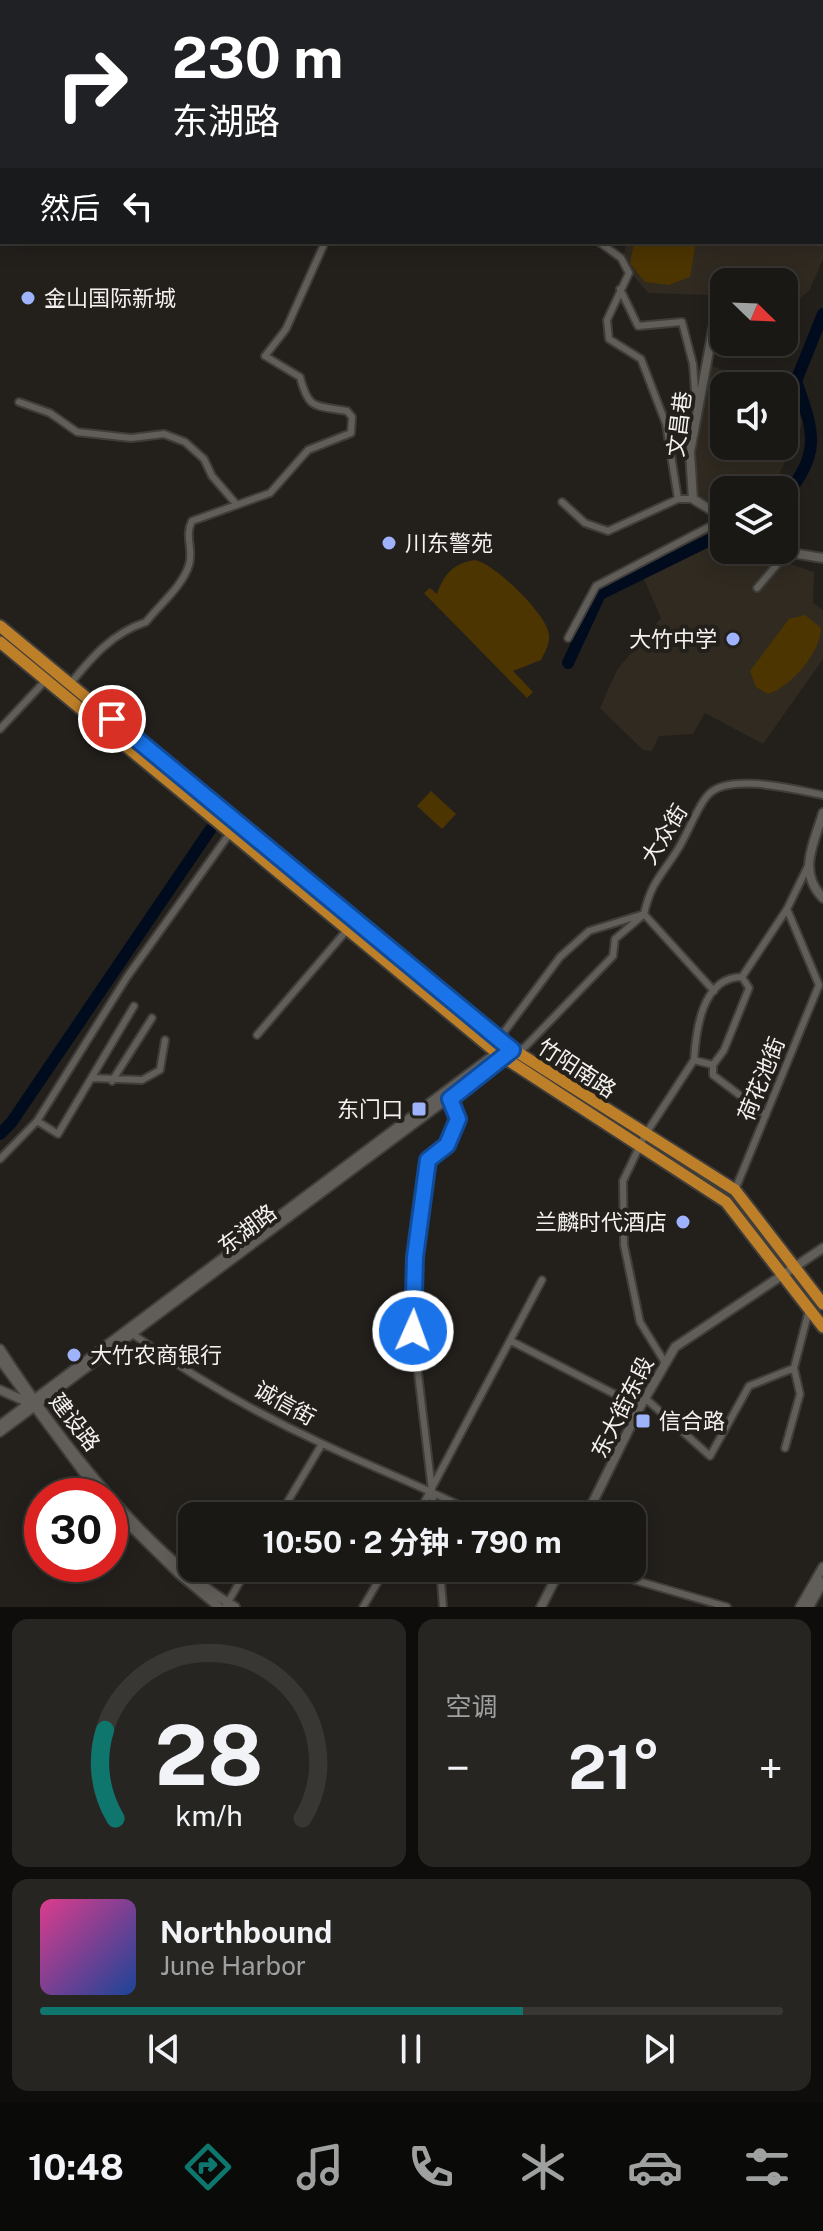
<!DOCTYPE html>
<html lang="zh">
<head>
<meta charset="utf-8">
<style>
  :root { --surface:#1a1815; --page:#272522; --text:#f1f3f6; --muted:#9fa0a0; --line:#383734; --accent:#0f766e }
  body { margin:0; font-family:"Public Sans","Noto Sans SC",sans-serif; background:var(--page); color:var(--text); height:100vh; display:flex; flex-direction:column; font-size:30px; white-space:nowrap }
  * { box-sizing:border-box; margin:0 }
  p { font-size:26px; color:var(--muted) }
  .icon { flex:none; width:44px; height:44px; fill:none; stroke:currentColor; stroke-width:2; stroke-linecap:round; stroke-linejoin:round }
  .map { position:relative; height:1607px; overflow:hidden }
  .details { display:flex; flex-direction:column; gap:12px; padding:12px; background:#0e0d0c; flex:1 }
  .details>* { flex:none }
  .guide { position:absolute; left:0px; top:0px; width:824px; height:244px; box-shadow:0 4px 20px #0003,0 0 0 2px var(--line); background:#202124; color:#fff; overflow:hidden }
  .needle { width:52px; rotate:113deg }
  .buttons { position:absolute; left:710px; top:268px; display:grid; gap:16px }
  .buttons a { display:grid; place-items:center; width:88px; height:88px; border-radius:16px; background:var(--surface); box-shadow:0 4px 20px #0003,0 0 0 2px var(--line); font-size:40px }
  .speed { position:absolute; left:24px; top:1478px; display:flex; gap:16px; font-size:40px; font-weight:700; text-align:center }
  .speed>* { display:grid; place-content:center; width:104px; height:104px; border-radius:50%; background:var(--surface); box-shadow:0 4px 20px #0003,0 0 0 2px var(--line); line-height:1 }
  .speed .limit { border:12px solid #d22; background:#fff; color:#111 }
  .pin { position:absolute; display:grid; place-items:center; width:68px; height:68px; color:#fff; margin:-34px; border:4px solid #fff; border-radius:50%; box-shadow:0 2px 8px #0007 }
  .me { position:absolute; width:88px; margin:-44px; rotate:2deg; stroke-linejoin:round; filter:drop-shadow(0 0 6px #0008) }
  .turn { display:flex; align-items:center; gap:28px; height:168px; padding:0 40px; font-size:36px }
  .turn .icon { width:104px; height:104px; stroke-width:2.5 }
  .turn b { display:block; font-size:56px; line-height:68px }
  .then { display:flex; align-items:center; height:76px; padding:0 40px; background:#0003; gap:16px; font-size:30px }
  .big { font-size:60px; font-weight:700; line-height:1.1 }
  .details .widget { flex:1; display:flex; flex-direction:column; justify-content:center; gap:12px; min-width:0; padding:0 28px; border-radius:16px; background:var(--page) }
  .details .dial { align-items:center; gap:0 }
  .dial svg { height:208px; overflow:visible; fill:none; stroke:var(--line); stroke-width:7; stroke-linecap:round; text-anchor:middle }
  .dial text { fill:var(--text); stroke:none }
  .song { display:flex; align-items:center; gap:24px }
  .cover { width:96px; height:96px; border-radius:12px; background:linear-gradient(135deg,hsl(330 70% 55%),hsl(220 70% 35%)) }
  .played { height:8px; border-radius:4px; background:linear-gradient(90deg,var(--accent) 65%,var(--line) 65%) }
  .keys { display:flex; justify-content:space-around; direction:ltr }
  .heat { display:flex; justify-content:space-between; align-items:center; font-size:44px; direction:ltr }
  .details .tiles { flex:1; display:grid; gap:12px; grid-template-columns:1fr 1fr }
  .widget:last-child { grid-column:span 2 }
  .trip { position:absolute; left:178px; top:1502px; width:468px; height:80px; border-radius:16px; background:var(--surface); box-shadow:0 4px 20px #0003,0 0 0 2px var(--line); font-weight:700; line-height:80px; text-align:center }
  .menu { display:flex; height:128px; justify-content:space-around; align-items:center; background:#0a0a08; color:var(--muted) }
  .menu .icon { width:56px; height:56px }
  .menu .current { color:var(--accent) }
  .menu b { font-size:36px; color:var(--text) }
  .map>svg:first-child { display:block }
  .built { fill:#302a21 }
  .green { fill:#4d3502 }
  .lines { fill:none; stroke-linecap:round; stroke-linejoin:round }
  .river { stroke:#000c1e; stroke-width:12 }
  .street-casing { stroke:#3f3d3a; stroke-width:10 }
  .secondary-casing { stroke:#3f3d3a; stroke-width:12 }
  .highway-casing { stroke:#3f3d3a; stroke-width:15 }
  .street { stroke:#615e59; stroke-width:6 }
  .secondary { stroke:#615e59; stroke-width:8 }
  .highway { stroke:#bd7f28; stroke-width:11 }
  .route-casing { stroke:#114b97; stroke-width:20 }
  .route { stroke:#1a73e8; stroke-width:14 }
  .poi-dot { fill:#9fb3fd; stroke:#23201c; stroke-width:3 }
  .labels { text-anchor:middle; stroke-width:8; stroke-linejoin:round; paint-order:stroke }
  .poi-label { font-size:22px; fill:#f4f2f0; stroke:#23201c; text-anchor:start }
  .street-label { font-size:22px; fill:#f4f2f0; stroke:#23201c }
</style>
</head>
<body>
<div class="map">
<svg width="823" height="1607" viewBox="0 0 823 1607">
  <rect width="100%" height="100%" fill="#23201c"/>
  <path class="built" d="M823,50V259L809,291L784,310V282H724V327L709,323V295L648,293L623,263L626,242H822Z
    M712,366L762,386H724V446H784V399L785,403L796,407L803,422L778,477L763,490H724V512L697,495L694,447Z
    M720,540L724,541V550H749L814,572L813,603L823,610V659L763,744L705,713L693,734L659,736L652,751L643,750L600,708L617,670L661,618L643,577Z"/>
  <path class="green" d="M634,242H696L690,277L669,285L645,282L630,264Z
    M475,560C495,564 548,615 549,635C550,644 545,652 541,660L513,671L533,692L527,698L424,593L430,588L437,594C444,574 454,563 475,560Z
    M805,615L821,628C821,652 791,687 768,694L756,687L750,671L789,619Z
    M431,791L456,814L442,829L417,806Z"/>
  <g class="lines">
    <path class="river" d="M784,497C823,454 813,430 796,381L823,314
      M568,663L600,594L724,533
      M0,1134L11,1123L210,830"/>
    <g class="street-casing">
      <path id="street" d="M374,0L375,2
        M603,0L608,2
        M708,0L713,2
        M98,2L100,0
        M514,2L518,0
        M638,2L641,0
        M599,242L621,258L629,273L607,320L609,339L641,359L666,424L678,499
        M620,289L638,326L682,322L693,364L696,403
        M19,402L50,413L77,432L131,438L164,434L185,442L204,459L212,476L237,505
        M562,502L585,523L608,531L678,499H693
        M757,588L786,554
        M568,638L596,586L724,519
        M70,684C92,657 112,633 146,622C159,605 182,587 189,565C194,549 184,537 192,521L270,493L308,450L351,433L352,417L347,411C315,405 309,411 300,377L265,356L286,329L325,242
        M0,729L46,680
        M787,909L819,985
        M644,914C651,882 662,875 678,849C687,835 698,805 708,795C729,772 797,790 823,795
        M644,914L714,991
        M257,1035L347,930
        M505,1042L504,1032L560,957L589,931L644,914
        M516,1049L524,1048L613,956L615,939L642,916
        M694,1060C696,1030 702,977 742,977L787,909L808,866
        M713,1065V1075L766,1115
        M92,1078L142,1080L160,1070L165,1040
        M112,1081L152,1018
        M37,1121L58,1134L134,1006
        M0,1159L37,1121L127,977L230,833
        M735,1190L819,985
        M131,1333C190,1375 258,1414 323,1444C376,1469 429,1489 481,1516
        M511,1341L640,1407
        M664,1361L640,1322L624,1245L623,1181L645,1135L694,1060L713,1065L724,1050L749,988L742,977
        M645,1398L710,1456L749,1386L794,1368L809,1310
        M785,1448L800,1394L794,1368
        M279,1516L322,1444
        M417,1516L542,1280
        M435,1516L413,1331L415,1257L428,1160L447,1145L458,1119L450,1099
        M440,1568L443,1607
        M593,1568L727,1607
        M225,1607L248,1568
        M363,1607L386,1568"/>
    </g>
    <g class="secondary-casing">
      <path id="secondary" d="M794,2L795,0
        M822,25L823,26
        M715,319L690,452L693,499L724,518
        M774,550L823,558
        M823,813C814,844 797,871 823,898
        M0,1349C57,1437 144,1552 235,1607
        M0,1360L101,1496
        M0,1390L25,1401
        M0,1425L499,1051
        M0,1432L505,1056
        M110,1506L179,1574L219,1607
        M586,1516L640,1407L675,1347L823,1248
        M541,1607L561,1568
        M800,1607L823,1567
        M809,1607L823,1582"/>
    </g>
    <g class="highway-casing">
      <path id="highway" d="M0,626L506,1045L735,1190L823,1304
        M0,642L497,1053L726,1202L823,1327"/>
    </g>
    <use href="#street" class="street"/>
    <use href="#secondary" class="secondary"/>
    <use href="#highway" class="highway"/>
  </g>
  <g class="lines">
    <g class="route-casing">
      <path id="route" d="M112,719L512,1050L450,1099L458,1119L447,1145L428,1160L415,1257L413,1331"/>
    </g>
    <use href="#route" class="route"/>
  </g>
  <g class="poi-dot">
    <circle cx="28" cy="298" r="8"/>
    <circle cx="389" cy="543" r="8"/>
    <circle cx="733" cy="639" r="8"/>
    <rect x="411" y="1101" width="16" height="16" rx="4"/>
    <circle cx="683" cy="1222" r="8"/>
    <circle cx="74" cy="1355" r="8"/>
    <rect x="635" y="1413" width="16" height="16" rx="4"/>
  </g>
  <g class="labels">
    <g class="poi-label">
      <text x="44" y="306">金山国际新城</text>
      <text x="405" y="551">川东警苑</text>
      <text x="717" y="647" text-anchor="end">大竹中学</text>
      <text x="403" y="1117" text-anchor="end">东门口</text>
      <text x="667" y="1230" text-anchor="end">兰麟时代酒店</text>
      <text x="90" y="1363">大竹农商银行</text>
      <text x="659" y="1429">信合路</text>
    </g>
    <g class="street-label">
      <text transform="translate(679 424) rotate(-83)" y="8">文昌巷</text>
      <text transform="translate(664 834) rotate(-58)" y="8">大众街</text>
      <text transform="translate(577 1068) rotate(33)" y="8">竹阳南路</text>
      <text transform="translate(761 1079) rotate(-68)" y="8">荷花池街</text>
      <text transform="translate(247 1229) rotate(-37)" y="8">东湖路</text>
      <text transform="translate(285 1403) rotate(29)" y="8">诚信街</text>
      <text transform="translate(622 1407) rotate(-63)" y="8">东大街东段</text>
      <text transform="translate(75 1422) rotate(52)" y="8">建设路</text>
    </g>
  </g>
</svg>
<div class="buttons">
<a><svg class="needle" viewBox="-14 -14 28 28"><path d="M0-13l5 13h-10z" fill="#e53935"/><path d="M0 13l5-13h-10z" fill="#9fa0a0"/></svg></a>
<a><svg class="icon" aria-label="sound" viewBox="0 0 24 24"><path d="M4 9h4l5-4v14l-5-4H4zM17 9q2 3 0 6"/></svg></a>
<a><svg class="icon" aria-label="layers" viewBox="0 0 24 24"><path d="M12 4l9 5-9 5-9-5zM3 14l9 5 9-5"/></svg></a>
</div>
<div class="speed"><div class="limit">30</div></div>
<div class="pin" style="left:112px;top:719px;background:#d93025"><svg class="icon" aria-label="arrive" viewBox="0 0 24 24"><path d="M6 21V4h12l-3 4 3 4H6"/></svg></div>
<svg class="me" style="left:413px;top:1331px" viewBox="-20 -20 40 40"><circle r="17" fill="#1a73e8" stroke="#fff" stroke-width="3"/><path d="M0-11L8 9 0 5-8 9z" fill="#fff"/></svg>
<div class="trip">10:50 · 2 分钟 · 790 m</div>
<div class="guide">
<div class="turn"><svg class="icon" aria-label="right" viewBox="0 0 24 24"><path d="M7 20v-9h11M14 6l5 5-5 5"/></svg><div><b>230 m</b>东湖路</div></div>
<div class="then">然后<svg class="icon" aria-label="left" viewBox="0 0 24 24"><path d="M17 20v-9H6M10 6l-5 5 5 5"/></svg></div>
</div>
</div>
<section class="details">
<div class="tiles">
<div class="widget dial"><svg viewBox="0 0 100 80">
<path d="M14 69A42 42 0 1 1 86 69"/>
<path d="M14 69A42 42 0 0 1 10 35" stroke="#0f766e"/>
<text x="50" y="56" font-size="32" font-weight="700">28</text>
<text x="50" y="72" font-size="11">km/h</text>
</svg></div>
<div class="widget"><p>空调</p>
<div class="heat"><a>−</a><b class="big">21°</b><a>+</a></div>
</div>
<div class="widget">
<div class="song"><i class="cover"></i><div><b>Northbound</b><p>June Harbor</p></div></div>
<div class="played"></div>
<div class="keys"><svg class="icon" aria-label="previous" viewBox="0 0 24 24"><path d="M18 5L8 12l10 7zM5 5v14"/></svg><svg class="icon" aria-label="pause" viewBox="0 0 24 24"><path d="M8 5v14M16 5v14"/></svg><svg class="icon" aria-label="next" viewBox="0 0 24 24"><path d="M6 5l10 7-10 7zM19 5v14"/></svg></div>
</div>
</div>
</section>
<nav class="menu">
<b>10:48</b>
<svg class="icon current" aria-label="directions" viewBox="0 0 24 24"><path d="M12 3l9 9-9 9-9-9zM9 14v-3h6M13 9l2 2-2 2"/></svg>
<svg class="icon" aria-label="music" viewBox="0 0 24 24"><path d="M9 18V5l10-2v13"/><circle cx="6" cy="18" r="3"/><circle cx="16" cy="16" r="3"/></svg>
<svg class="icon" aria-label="phone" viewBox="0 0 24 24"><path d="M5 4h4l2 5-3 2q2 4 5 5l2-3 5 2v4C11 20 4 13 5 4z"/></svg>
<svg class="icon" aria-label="climate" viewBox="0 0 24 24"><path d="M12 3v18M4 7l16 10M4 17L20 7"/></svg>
<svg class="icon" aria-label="car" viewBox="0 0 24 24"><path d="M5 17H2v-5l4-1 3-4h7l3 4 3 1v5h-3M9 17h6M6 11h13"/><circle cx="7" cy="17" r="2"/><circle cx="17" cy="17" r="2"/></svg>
<svg class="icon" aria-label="filters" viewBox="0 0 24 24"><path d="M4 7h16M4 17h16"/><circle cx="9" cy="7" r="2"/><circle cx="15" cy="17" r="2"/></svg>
</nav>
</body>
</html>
